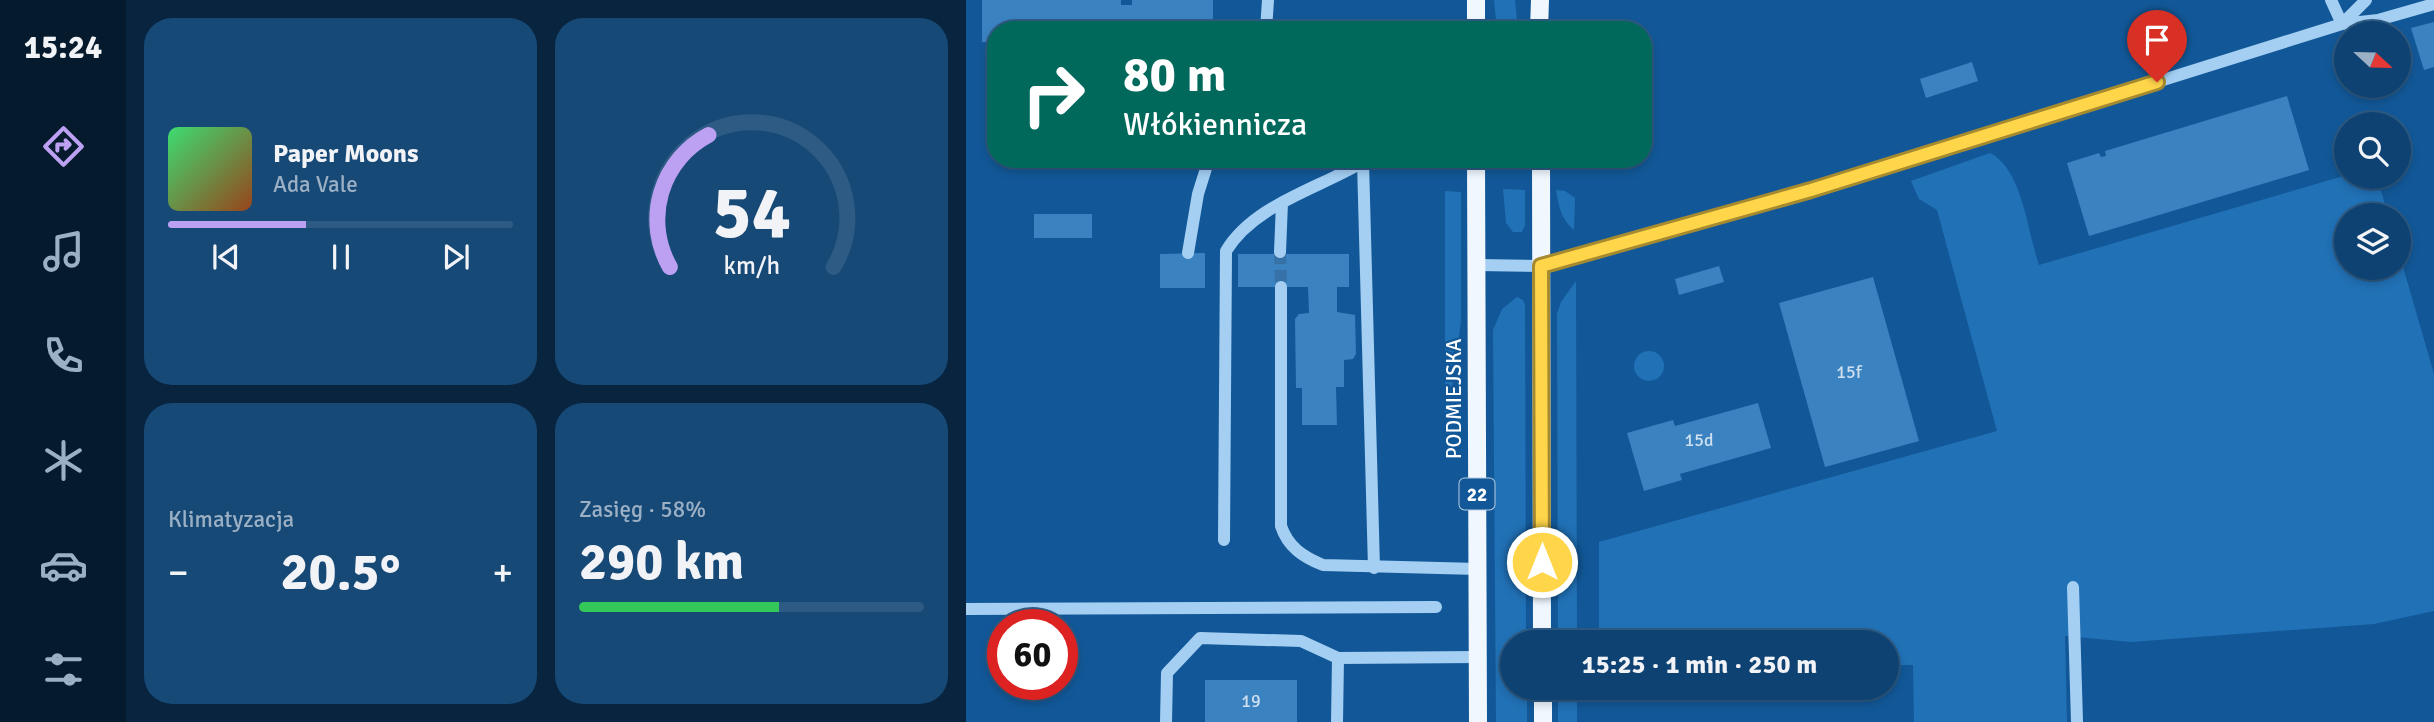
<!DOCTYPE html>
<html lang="pl">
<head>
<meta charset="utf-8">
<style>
  :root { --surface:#0e4272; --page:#174977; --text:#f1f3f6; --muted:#9bb0c4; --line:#2e5b84; --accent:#bca0f2 }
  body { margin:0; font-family:Signika,sans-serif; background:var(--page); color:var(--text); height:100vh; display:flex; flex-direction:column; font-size:26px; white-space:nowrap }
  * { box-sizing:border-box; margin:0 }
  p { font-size:23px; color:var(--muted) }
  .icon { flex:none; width:38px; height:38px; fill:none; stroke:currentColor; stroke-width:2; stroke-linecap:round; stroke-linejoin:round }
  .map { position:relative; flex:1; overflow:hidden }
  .panel { display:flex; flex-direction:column; gap:18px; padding:18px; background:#08243f; width:840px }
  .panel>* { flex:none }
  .hud { position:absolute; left:21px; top:21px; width:665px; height:147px; border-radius:28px; box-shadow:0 4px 10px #0003,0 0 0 2px var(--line); background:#00695c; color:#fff; overflow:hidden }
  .needle { width:46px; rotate:112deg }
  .controls { position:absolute; left:1368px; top:21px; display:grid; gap:14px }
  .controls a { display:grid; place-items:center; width:77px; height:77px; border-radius:50%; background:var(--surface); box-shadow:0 4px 10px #0003,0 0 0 2px var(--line); font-size:35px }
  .speed { position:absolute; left:21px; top:609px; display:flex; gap:14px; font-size:35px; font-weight:700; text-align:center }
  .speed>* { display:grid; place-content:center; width:91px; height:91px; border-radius:50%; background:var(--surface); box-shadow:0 4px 10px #0003,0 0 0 2px var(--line); line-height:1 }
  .speed .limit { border:10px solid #d22; background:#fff; color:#111 }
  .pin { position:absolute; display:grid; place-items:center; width:60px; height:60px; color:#fff; margin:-72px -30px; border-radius:50% 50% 50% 0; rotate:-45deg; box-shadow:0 0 7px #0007 }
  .pin .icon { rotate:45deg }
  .me { position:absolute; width:77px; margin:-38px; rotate:0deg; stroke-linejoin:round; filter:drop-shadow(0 0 5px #0008) }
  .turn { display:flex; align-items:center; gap:24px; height:147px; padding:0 21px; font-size:32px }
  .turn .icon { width:91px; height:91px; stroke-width:2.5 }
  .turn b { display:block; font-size:49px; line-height:60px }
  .big { font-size:52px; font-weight:800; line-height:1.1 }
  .panel .widget { flex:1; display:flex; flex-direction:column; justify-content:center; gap:10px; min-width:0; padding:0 24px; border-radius:28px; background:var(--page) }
  .panel .dial { align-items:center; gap:0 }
  .dial svg { height:182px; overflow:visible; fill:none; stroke:var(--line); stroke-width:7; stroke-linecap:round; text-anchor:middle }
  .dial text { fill:var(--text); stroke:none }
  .song { display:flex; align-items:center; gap:21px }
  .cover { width:84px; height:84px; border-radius:10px; background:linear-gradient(135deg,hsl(140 70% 55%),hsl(20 70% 35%)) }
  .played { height:7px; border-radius:4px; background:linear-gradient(90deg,var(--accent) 40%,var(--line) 40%) }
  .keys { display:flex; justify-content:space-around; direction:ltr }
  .heat { display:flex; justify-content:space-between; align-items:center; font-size:38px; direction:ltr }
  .charge { height:10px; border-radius:5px; background:linear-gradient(90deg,#34c759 58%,var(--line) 0) }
  .panel .tiles { flex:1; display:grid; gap:18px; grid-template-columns:repeat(2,1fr) }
  .trip { position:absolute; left:534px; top:630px; width:399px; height:70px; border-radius:35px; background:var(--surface); box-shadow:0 4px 10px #0003,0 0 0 2px var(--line); font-weight:800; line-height:70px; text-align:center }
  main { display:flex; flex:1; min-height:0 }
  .menu { display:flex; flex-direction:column; width:126px; justify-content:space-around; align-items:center; background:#061a2e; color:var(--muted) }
  .menu .icon { width:49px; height:49px }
  .menu .current { color:var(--accent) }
  .menu b { font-size:32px; color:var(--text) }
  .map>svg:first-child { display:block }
  .green { fill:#2171b6 }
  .building { fill:#3b82c1 }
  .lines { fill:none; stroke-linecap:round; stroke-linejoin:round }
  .minor-tunnel { stroke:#3671a7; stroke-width:12; stroke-dasharray:12 6; stroke-linecap:butt }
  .minor { stroke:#a4cff3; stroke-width:12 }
  .major { stroke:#f0f7ff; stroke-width:18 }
  .route-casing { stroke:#a68a30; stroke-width:18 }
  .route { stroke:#ffd54a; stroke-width:12 }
  .labels { text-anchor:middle; stroke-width:5; stroke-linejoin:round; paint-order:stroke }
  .number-label { font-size:18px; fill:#cee0f0 }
  .shield { fill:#125898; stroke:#b8cde0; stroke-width:2 }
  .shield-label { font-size:19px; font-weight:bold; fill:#fff }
  .street-label { font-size:21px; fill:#fff; stroke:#125898 }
</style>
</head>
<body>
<main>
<nav class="menu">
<b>15:24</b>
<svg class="icon current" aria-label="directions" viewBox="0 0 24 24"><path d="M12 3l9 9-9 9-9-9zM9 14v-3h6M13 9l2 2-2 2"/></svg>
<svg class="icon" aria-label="music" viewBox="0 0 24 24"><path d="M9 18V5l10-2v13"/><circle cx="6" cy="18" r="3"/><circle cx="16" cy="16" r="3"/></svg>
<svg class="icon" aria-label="phone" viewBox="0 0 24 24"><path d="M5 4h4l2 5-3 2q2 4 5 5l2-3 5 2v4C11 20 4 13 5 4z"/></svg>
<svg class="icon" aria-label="climate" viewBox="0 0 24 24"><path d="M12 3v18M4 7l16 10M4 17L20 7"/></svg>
<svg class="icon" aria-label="car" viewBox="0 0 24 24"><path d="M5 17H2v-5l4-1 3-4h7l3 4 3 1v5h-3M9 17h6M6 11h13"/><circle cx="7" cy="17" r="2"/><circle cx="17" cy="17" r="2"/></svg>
<svg class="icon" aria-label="filters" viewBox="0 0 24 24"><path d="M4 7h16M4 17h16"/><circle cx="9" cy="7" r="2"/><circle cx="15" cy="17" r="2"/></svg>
</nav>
<section class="panel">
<div class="tiles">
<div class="widget">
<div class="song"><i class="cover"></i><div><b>Paper Moons</b><p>Ada Vale</p></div></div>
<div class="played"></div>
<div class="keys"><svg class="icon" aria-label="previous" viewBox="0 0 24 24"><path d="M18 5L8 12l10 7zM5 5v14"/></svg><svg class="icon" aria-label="pause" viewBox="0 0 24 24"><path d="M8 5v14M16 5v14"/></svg><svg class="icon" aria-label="next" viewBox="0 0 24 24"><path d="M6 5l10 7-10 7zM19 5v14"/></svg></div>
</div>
<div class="widget dial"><svg viewBox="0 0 100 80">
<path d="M14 69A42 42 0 1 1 86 69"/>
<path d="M14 69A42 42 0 0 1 31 11" stroke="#bca0f2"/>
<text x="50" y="56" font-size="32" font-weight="700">54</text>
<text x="50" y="72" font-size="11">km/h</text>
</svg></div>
<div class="widget"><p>Klimatyzacja</p>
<div class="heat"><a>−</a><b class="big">20.5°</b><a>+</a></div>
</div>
<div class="widget"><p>Zasięg · 58%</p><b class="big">290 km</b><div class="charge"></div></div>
</div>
</section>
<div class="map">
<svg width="1468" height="722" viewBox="0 0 1468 722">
  <rect width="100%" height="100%" fill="#125898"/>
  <path class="green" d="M528,0H549L552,30H531Z
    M1024,153C1057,170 1061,231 1073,265L1381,175L1411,177L1422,215H1381V268H1433V253L1468,374V611L1408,624L1165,642L1099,636L1101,722H948L947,665H921L920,642H633V542L1031,431L971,210L953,199L945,181Z
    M537,189L559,190V225L556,232H547L540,223Z
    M590,190L599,191L609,198L608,230C595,219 593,207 590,190Z
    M479,191L495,192V321L484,404V418H479Z
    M610,281L611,642H592L591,314L595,302Z
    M551,297L557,300L559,305L560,642H546V688H561V722H530L527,330L536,309Z
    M668 366a15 15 0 1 1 30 0a15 15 0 1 1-30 0Z
    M592,688H611V722H592Z"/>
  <path class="building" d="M16,0H155V5H166V0H247V30H30V42H16Z
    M1468,22V67L1458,70L1445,28Z
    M1006,62L1012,81L960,98L954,79Z
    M1321,96L1343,170L1123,236L1101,163L1133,153L1135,157L1140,156L1139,151Z
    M68,214H126V238H68Z
    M239,253V288H194V254Z
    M272,254H383V287H371V312L389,315L390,354L387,359L378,360V387H370L371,425H336V388H330L329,319L333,314L343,313L342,287H272Z
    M753,266L758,282L713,295L709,279Z
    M907,277L953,441L859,467L813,303Z
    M792,403L805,448L714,474L716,480L678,491L661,433L707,420L709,426Z
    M239,680H331V722H239Z"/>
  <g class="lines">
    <path class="minor-tunnel" d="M314,252L315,287"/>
    <path class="minor" d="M1365,0L1376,24
      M1376,24L1400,0
      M300,30L302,0
      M397,162L408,568
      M314,252L316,203
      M222,253L232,194L243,159
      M511,265L575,266L845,190L1376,24L1412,20L1468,4
      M315,287V526C322,547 337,557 357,565L512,569
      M258,540L260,251C289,203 356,188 402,159
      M1107,587L1111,722
      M0,609L470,607
      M200,722L201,673L234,638L335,641L372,658L512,657
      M371,722L372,658"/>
    <path class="major" d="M510,0V30
      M573,30L574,0
      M510,159L512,722
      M575,159L576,642
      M577,688V722"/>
  </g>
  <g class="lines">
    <g class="route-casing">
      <path id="route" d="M576,562L575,266L845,190L1191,82"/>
    </g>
    <use href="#route" class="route"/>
  </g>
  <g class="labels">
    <g class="number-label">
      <text x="883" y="378">15f</text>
      <text x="733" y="446">15d</text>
      <text x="285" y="707">19</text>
    </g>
    <rect class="shield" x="493.5" y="478.5" width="35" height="31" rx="5"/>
    <g class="shield-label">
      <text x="511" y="501">22</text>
    </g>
    <g class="street-label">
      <text transform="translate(488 399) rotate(-90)" y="7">PODMIEJSKA</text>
    </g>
  </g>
</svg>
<div class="controls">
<a><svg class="needle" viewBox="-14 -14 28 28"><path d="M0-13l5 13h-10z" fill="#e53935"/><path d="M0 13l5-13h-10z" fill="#9bb0c4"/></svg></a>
<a><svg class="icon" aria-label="search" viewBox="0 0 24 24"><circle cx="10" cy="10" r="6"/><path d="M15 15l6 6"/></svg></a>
<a><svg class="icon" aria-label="layers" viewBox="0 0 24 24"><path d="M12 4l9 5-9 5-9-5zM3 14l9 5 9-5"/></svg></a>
</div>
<div class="speed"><div class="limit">60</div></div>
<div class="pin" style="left:1191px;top:82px;background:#d93025"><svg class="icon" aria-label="arrive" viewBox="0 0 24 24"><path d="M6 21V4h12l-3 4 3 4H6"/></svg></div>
<svg class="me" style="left:576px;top:562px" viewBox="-20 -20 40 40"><circle r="17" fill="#ffd54a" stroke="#fff" stroke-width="3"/><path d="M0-11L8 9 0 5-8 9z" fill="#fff"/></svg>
<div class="trip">15:25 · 1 min · 250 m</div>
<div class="hud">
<div class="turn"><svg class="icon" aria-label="right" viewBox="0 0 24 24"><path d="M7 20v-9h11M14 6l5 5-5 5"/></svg><div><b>80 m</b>Włókiennicza</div></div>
</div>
</div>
</main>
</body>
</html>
